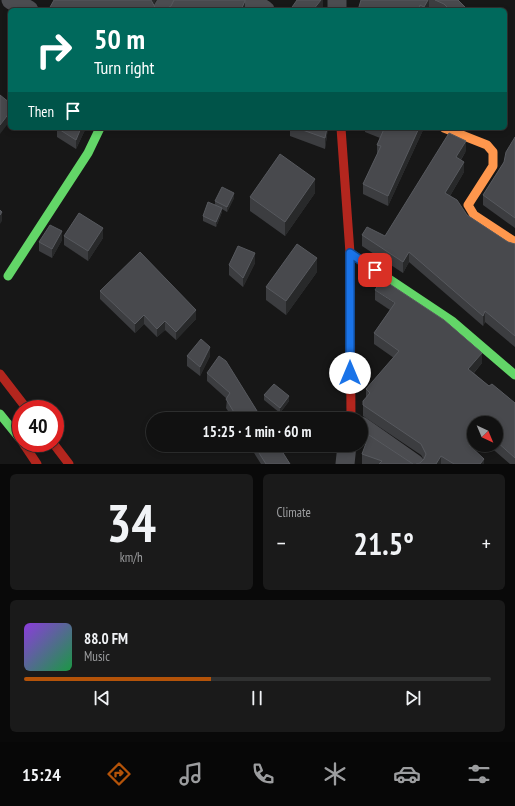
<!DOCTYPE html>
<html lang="en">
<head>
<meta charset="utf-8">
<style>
  :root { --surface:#111; --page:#1a1a1a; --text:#f1f3f6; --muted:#9c9d9f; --line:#303131; --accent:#b45309 }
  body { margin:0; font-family:"PT Sans Narrow",sans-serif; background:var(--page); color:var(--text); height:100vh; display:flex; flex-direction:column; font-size:15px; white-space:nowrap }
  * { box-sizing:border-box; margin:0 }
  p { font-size:13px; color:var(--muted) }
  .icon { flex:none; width:22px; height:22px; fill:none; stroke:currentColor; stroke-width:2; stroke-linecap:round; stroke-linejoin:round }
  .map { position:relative; height:464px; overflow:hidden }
  .panel { display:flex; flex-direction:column; gap:10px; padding:10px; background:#090909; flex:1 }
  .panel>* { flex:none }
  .hud { position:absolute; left:8px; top:8px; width:499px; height:122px; border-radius:6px; box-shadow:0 2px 6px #0003,0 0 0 1px var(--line); background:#00695c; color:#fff; overflow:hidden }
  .needle { width:26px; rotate:136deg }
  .buttons { position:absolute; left:467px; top:416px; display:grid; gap:8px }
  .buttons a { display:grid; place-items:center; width:36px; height:36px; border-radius:50%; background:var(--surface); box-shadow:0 2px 6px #0003,0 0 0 1px var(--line); font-size:20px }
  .speed { position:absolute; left:12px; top:400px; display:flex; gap:8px; font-size:20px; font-weight:700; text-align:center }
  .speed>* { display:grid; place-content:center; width:52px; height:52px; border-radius:50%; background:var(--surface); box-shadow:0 2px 6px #0003,0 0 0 1px var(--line); line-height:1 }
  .speed .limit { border:6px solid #d22; background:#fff; color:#111 }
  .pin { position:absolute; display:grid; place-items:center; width:34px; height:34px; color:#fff; margin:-17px; border-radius:8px; box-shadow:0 2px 6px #0006 }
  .me { position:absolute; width:44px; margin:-22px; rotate:0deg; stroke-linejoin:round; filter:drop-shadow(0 0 3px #0008) }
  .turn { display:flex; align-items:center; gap:14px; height:84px; padding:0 20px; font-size:18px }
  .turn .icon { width:52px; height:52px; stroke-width:2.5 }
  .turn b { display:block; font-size:28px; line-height:34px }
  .then { display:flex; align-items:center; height:38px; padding:0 20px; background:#0003; gap:8px; font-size:15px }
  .big { font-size:30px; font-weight:600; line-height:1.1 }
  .panel .tile { flex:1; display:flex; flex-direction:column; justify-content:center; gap:6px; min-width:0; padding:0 14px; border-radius:6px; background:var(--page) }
  .panel .dial { align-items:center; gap:0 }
  .dial b { font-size:52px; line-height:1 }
  .song { display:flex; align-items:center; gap:12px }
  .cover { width:48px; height:48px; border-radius:6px; background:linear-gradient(135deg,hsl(270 70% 55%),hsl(140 70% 35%)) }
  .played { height:4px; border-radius:2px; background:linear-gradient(90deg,var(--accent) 40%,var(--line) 40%) }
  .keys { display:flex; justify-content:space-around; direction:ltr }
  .heat { display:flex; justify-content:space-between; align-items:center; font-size:22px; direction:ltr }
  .panel .tiles { flex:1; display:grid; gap:10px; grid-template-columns:1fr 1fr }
  .tile:last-child { grid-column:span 2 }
  .trip { position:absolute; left:146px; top:412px; width:222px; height:40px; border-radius:20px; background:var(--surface); box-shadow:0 2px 6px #0003,0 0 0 1px var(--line); font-weight:600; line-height:40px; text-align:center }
  .menu { display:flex; height:64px; justify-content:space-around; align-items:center; background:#070707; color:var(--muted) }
  .menu .icon { width:28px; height:28px }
  .menu .current { color:var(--accent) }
  .menu b { font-size:18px; color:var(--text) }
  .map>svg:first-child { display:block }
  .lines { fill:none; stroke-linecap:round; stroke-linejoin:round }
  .street { stroke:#4b4c50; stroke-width:19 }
  .fast { stroke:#63d668; stroke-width:9 }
  .slow { stroke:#ff974d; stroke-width:9 }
  .jam { stroke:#b3261e; stroke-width:9 }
  .wall { fill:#3c3d40 }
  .shaded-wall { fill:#28292a }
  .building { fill:#48494d; stroke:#57595e }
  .route-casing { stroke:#114b97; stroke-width:10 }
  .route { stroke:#1a73e8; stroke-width:7 }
</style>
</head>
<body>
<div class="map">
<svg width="515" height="464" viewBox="0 0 515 464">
  <rect width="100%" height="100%" fill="#171717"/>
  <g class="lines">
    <path class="street" d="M11,0L29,10
      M249,0L265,10
      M162,10L168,0
      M337,10V0
      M361,426L415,464
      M345,464L347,445"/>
    <path class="fast" d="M350,253L452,321L515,375
      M8,276L88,153L100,128
      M0,414L21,440"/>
    <path class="slow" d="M444,128L487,145L493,152V166L468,205L474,215L515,242"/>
    <path class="jam" d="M341,128L350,253L351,419
      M0,374L27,409
      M23,443L37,464
      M53,443L69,464"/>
  </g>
  <path class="wall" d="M361,0H458L468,10H435L429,7L428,10H358Z
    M55,128H85V130L76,149L57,137V129Z
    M282,128H328L325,149L290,136V131Z
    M361,128H424L388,206L363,194V184L377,155V145L380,138L365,132V129Z
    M515,137V228L483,205V195L504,162Z
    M466,151L461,160L464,172L450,196L467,215L508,242L515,244V347L485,322L483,326L409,262L403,273L362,246V235L385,236Z
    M315,193L285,236L250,211V197Z
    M234,198L227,212L222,209V212L216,227L203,221V216L215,204V201Z
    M64,236L103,238L88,261L64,245Z
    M62,240L52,258L39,251V242Z
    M255,263L243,287L229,275V265Z
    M317,272L286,315L266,300V287Z
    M375,290L482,363L474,373L489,386L515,403V464H510L488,445H496V423H474L475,450L484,464H416L420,463L424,460L421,455L363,416V401L366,398V389L394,358L374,344V333L390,310L375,300Z
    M100,291L196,319L176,340L165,330L157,337L144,324L135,333L100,299Z
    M187,356H210L200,376L187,366Z
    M207,373L262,419H233L226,408L227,399L207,381Z
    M264,395L289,401L280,413L264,400Z
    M249,445H278L290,464H261Z
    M362,454L413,464H362Z"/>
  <path class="shaded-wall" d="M151,0H156L151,10Z
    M321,0H323V8L321,10H313Z
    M428,0H429V7L428,10H424V7Z
    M245,1V10H241Z
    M10,112V121L0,134V125Z
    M81,128H85V130L76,149V140Z
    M327,128H328L325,149V138Z
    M419,128H424L388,206V196Z
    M466,141V151L456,167V157Z
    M464,162V172L445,204V193Z
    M315,179V193L285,236V222Z
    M234,193V198L227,212V207Z
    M222,208V212L216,227V222Z
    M2,212V221L0,224V215Z
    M103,228V238L88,261V251Z
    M62,231V240L52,258V249Z
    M409,252V262L403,273V262Z
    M255,253V263L243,287V278Z
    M317,258V272L286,315V301Z
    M196,310V319L176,340V332Z
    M485,311V322L483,326V316Z
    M144,315V324L135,333V324Z
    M165,321V330L157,337V329Z
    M210,347V356L200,376V367Z
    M482,353V363L468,379V369Z
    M289,396V401L280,413V408Z
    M474,440V445H479L469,456V445Z
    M441,456V464H436Z
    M484,459V464H480Z"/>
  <path class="building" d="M54,0H151L156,9L160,10H51L49,9Z
    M174,0H245V1L241,10H164L171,6Z
    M297,0H321L313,10H290Z
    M361,0H428L424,7L420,5L419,10H358Z
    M435,0H458L468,10H450L444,4Z
    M0,95L10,103V112L0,125Z
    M57,128H81L76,140Z
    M297,128H327L325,138Z
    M380,128H419L388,196L363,184L381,146L377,145L384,129Z
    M449,133L466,141L456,157L464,162L445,193L457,200L467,215L508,242L515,244V336L485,311L483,316L409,252L403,262L362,235L367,227L385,236Z
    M515,137V218L483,195L504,162L506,152Z
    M280,154L315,179L285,222L250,197Z
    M222,187L234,193L227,207L215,201Z
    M208,202L222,208L216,222L203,216Z
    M0,210L2,212L0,215Z
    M79,213L103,228L88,251L64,236Z
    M50,225L62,231L52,249L39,242Z
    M297,244L317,258L286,301L266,287Z
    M238,246L255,253L243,278L229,265Z
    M140,252L196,310L176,332L165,321L157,329L144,315L135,324L100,291Z
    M382,279L444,320L482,353L468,369L489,386L492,384L515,403V458L496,441V423H474V440L469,445L484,459L480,464H454L441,456L436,464H416L420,463L424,459L426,454L421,444L363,405V401L370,393L366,389L399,351L374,333L395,303L375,290Z
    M201,339L210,347L200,367L187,356Z
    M219,356L226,361L262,419H238L226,399L230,393L207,373Z
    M274,384L289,396L280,408L264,395Z
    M369,435L413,464H379L382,461L362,454Z
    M254,445H278L290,464H266Z"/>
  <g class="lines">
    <g class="route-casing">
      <path id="route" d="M350,373V253L375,270"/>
    </g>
    <use href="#route" class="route"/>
  </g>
</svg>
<div class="buttons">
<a><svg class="needle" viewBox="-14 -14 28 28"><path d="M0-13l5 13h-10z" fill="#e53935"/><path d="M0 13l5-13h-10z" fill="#9c9d9f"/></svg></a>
</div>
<div class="speed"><div class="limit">40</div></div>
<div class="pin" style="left:375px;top:270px;background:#d93025"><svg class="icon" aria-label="arrive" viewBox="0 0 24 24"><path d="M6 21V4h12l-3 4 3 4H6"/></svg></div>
<svg class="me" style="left:350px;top:373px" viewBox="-20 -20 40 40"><circle r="19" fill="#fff"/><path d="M0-13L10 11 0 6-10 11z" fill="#1a73e8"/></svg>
<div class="trip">15:25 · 1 min · 60 m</div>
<div class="hud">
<div class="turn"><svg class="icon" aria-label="right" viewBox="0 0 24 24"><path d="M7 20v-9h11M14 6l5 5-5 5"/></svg><div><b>50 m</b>Turn right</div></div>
<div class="then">Then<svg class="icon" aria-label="arrive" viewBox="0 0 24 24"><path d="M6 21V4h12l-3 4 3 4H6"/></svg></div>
</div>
</div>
<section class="panel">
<div class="tiles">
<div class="tile dial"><b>34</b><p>km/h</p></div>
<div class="tile"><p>Climate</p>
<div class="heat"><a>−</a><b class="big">21.5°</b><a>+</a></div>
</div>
<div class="tile">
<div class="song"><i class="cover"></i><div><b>88.0 FM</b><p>Music</p></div></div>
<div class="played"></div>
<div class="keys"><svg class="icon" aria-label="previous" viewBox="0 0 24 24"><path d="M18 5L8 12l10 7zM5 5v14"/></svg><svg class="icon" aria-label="pause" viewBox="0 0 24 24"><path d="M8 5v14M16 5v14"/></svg><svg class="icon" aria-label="next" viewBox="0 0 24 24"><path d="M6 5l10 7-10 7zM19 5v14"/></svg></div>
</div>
</div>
</section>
<nav class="menu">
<b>15:24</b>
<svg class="icon current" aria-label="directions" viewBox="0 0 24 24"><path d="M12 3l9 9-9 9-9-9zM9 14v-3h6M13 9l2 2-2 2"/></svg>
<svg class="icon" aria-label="music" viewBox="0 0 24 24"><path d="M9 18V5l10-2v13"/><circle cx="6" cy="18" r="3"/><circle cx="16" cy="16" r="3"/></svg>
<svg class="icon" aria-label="phone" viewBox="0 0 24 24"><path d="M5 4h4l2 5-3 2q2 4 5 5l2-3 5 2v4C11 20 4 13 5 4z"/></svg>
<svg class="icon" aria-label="climate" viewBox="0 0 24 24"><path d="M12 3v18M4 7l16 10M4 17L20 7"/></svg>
<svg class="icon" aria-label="car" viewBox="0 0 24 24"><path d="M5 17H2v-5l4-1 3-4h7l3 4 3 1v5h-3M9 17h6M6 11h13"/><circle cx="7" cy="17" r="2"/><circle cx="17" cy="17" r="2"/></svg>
<svg class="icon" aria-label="filters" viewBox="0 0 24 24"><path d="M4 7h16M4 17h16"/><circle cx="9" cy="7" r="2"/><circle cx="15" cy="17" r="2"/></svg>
</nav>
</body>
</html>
